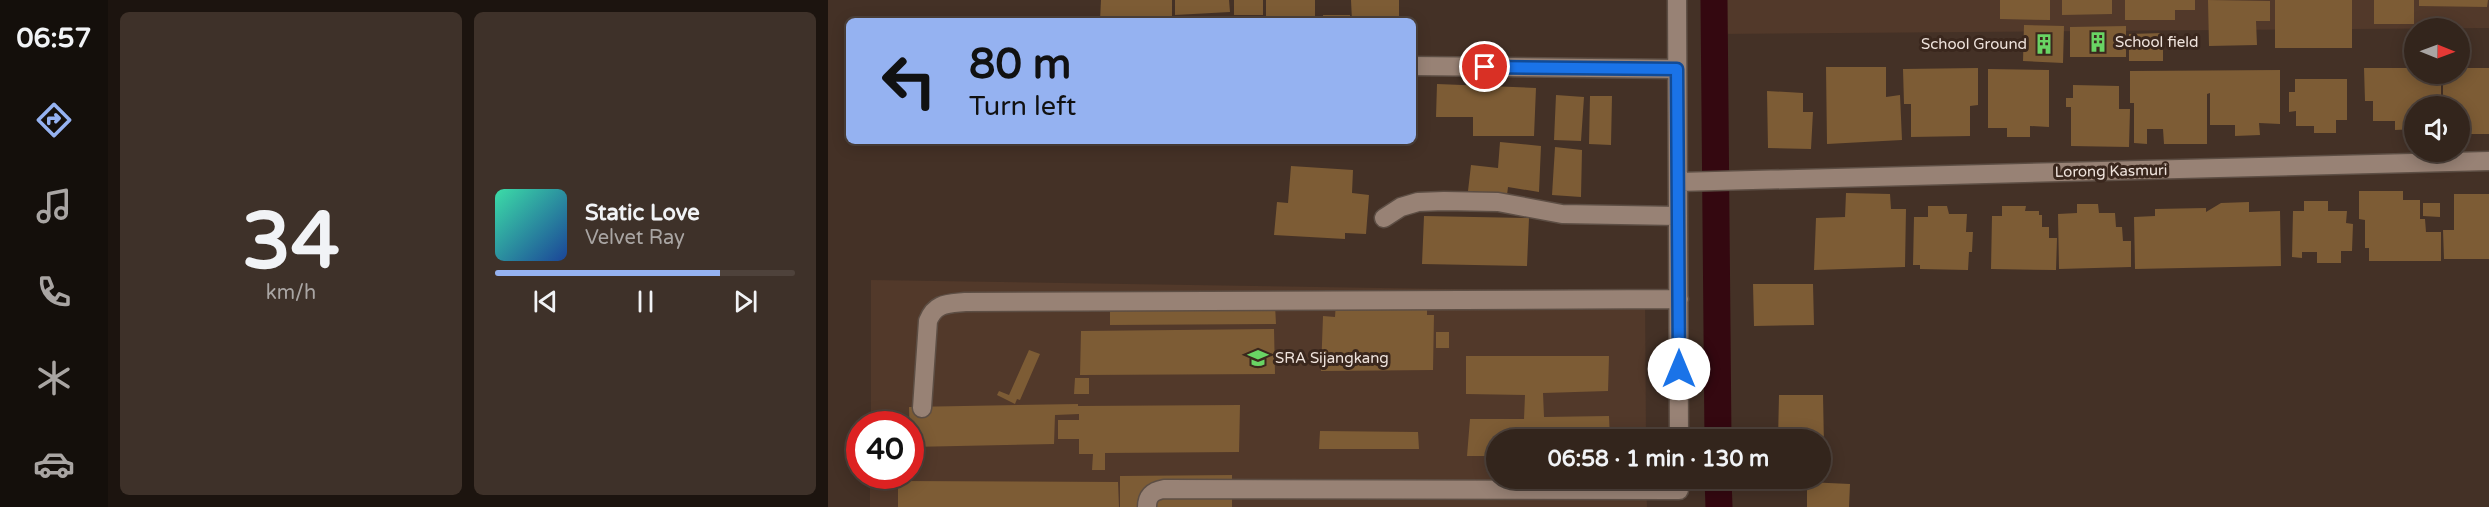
<!DOCTYPE html>
<html lang="en">
<head>
<meta charset="utf-8">
<style>
  :root { --surface:#33251c; --page:#3e3129; --text:#f1f3f6; --muted:#a9a5a3; --line:#4e423b; --accent:#95b2f1 }
  body { margin:0; font-family:"Varela Round",sans-serif; background:var(--page); color:var(--text); height:100vh; display:flex; flex-direction:column; font-size:22px; white-space:nowrap }
  * { box-sizing:border-box; margin:0 }
  p { font-size:20px; color:var(--muted) }
  .icon { flex:none; width:33px; height:33px; fill:none; stroke:currentColor; stroke-width:2; stroke-linecap:round; stroke-linejoin:round }
  .map { position:relative; flex:1; overflow:hidden }
  .sheet { display:flex; flex-direction:column; gap:12px; padding:12px; background:#1c140f; width:720px }
  .sheet>* { flex:none }
  .hud { position:absolute; left:18px; top:18px; width:570px; height:126px; border-radius:9px; box-shadow:0 3px 15px #0003,0 0 0 2px var(--line); background:#95b2f1; color:#111; overflow:hidden }
  .needle { width:39px; rotate:91deg }
  .fabs { position:absolute; left:1576px; top:18px; display:grid; gap:12px }
  .fabs a { display:grid; place-items:center; width:66px; height:66px; border-radius:50%; background:var(--surface); box-shadow:0 3px 15px #0003,0 0 0 2px var(--line); font-size:30px }
  .speed { position:absolute; left:18px; top:411px; display:flex; gap:12px; font-size:30px; font-weight:700; text-align:center }
  .speed>* { display:grid; place-content:center; width:78px; height:78px; border-radius:50%; background:var(--surface); box-shadow:0 3px 15px #0003,0 0 0 2px var(--line); line-height:1 }
  .speed .limit { border:9px solid #d22; background:#fff; color:#111 }
  .pin { position:absolute; display:grid; place-items:center; width:51px; height:51px; color:#fff; margin:-26px; border:3px solid #fff; border-radius:50%; box-shadow:0 2px 6px #0007 }
  .me { position:absolute; width:66px; margin:-33px; rotate:0deg; stroke-linejoin:round; filter:drop-shadow(0 0 4px #0008) }
  .turn { display:flex; align-items:center; gap:21px; height:126px; padding:0 24px; font-size:27px }
  .turn .icon { width:78px; height:78px; stroke-width:2.5 }
  .turn b { display:block; font-size:42px; line-height:51px }
  .sheet .tile { flex:1; display:flex; flex-direction:column; justify-content:center; gap:9px; min-width:0; padding:0 21px; border-radius:9px; background:var(--page) }
  .sheet .dial { align-items:center; gap:0 }
  .dial b { font-size:78px; line-height:1 }
  .song { display:flex; align-items:center; gap:18px }
  .cover { width:72px; height:72px; border-radius:9px; background:linear-gradient(135deg,hsl(160 70% 55%),hsl(220 70% 35%)) }
  .played { height:6px; border-radius:3px; background:linear-gradient(90deg,var(--accent) 75%,var(--line) 75%) }
  .keys { display:flex; justify-content:space-around; direction:ltr }
  .sheet .tiles { flex:1; display:grid; gap:12px; grid-template-columns:repeat(2,1fr) }
  .trip { position:absolute; left:658px; top:429px; width:345px; height:60px; border-radius:30px; background:var(--surface); box-shadow:0 3px 15px #0003,0 0 0 2px var(--line); font-weight:700; line-height:60px; text-align:center }
  main { display:flex; flex:1; min-height:0 }
  .menu { display:flex; flex-direction:column; width:108px; justify-content:space-around; align-items:center; background:#140f0b; color:var(--muted) }
  .menu .icon { width:42px; height:42px }
  .menu .active { color:var(--accent) }
  .menu b { font-size:27px; color:var(--text) }
  .map>svg:first-child { display:block }
  .built { fill:#52392a }
  .lines { fill:none; stroke-linecap:round; stroke-linejoin:round }
  .canal { stroke:#340810; stroke-width:27 }
  .building { fill:#7d5c35 }
  .minor-casing { stroke:#5d4e44; stroke-width:21 }
  .minor { stroke:#988275; stroke-width:18 }
  .route-casing { stroke:#114b97; stroke-width:15 }
  .route { stroke:#1a73e8; stroke-width:10 }
  .labels { text-anchor:middle; stroke-width:6; stroke-linejoin:round; paint-order:stroke }
  .poi-label { font-size:15px; fill:#efe3dc; stroke:#3a271d; text-anchor:start }
  .street-label { font-size:15px; fill:#efe3dc; stroke:#3a271d }
</style>
</head>
<body>
<main>
<nav class="menu">
<b>06:57</b>
<svg class="icon active" aria-label="directions" viewBox="0 0 24 24"><path d="M12 3l9 9-9 9-9-9zM9 14v-3h6M13 9l2 2-2 2"/></svg>
<svg class="icon" aria-label="music" viewBox="0 0 24 24"><path d="M9 18V5l10-2v13"/><circle cx="6" cy="18" r="3"/><circle cx="16" cy="16" r="3"/></svg>
<svg class="icon" aria-label="phone" viewBox="0 0 24 24"><path d="M5 4h4l2 5-3 2q2 4 5 5l2-3 5 2v4C11 20 4 13 5 4z"/></svg>
<svg class="icon" aria-label="climate" viewBox="0 0 24 24"><path d="M12 3v18M4 7l16 10M4 17L20 7"/></svg>
<svg class="icon" aria-label="car" viewBox="0 0 24 24"><path d="M5 17H2v-5l4-1 3-4h7l3 4 3 1v5h-3M9 17h6M6 11h13"/><circle cx="7" cy="17" r="2"/><circle cx="17" cy="17" r="2"/></svg>
</nav>
<section class="sheet">
<div class="tiles">
<div class="tile dial"><b>34</b><p>km/h</p></div>
<div class="tile">
<div class="song"><i class="cover"></i><div><b>Static Love</b><p>Velvet Ray</p></div></div>
<div class="played"></div>
<div class="keys"><svg class="icon" aria-label="previous" viewBox="0 0 24 24"><path d="M18 5L8 12l10 7zM5 5v14"/></svg><svg class="icon" aria-label="pause" viewBox="0 0 24 24"><path d="M8 5v14M16 5v14"/></svg><svg class="icon" aria-label="next" viewBox="0 0 24 24"><path d="M6 5l10 7-10 7zM19 5v14"/></svg></div>
</div>
</div>
</section>
<div class="map">
<svg width="1661" height="507" viewBox="0 0 1661 507">
  <rect width="100%" height="100%" fill="#443126"/>
  <path class="built" d="M886,0H1661V28L887,34Z
    M43,280L817,292L818,439L669,440V478L818,479L819,507H42V476H82V424H43Z"/>
  <g class="lines">
    <path class="canal" d="M886,0L890,440
      M890,478L891,507"/>
  </g>
  <path class="building" d="M273,0H344V21H272Z
    M347,0H401L402,12L347,15Z
    M406,0H435V15H406Z
    M438,0H487V21H438Z
    M523,0H571V21H524Z
    M1172,0H1222V20L1172,19Z
    M1234,0H1284V14L1234,15Z
    M1297,0H1367V10H1347V20H1297Z
    M1380,0L1442,1V21H1428L1429,45L1381,46Z
    M1447,0H1524V48H1447Z
    M1546,0H1586V24H1546Z
    M1591,0H1660L1659,7L1591,6Z
    M495,15H522L523,21H495Z
    M1196,25L1236,26L1235,63L1195,61Z
    M1298,26V57H1242V27Z
    M1335,33V61H1301V34Z
    M998,67H1058V97L1072,95L1074,140L999,144Z
    M1150,68V105L1142,106V136L1083,137V104H1076L1075,69Z
    M1536,68H1587V74H1613V105L1587,106V129L1567,130V121H1545V101H1537Z
    M1632,68H1661V134H1632V106H1615V74H1632Z
    M1160,69L1221,70V127L1202,126V137H1179V128H1160Z
    M1452,70V124L1431,123L1432,135L1407,136V125H1382V93L1379,94V144H1336L1335,129H1319V144L1306,143V103H1302V71Z
    M1467,79H1519V120H1508V133H1486V126H1468V111L1461,112V92H1467Z
    M609,84L708,88L706,136H645V117H608Z
    M1245,85L1291,86V109H1302L1301,147L1243,146V107H1238V98H1245Z
    M939,91L975,93V112H985L983,149L940,148Z
    M728,95L756,97L753,141L726,140Z
    M762,96H784L783,145L761,144Z
    M672,142L713,146L711,192L680,187L679,195L640,191L643,165L670,168Z
    M727,147L754,150L753,197L724,195Z
    M463,166L525,170L524,193L541,195L538,234L517,233V239L446,235L449,202L460,203Z
    M1531,191H1575V200H1592V219H1597L1598,232H1613V261H1541V248H1537V220L1531,219Z
    M1018,193L1062,194L1063,209H1078L1077,267L986,270L988,218L1017,217Z
    M1626,194H1661V259H1616L1615,230H1626Z
    M1476,201H1500V211H1519L1518,223L1525,224L1524,251H1513V263H1489V252H1474V258L1464,257L1465,211H1476Z
    M1421,202V212L1452,211L1453,266L1307,269L1306,217L1327,216V209L1378,208V212L1393,203Z
    M1595,203H1612V217L1595,216Z
    M1249,204H1270L1271,213H1287L1288,227H1294L1295,241H1303V267L1231,269L1230,214L1249,213Z
    M1100,206H1119L1121,214H1139L1138,232H1145L1144,252H1141L1140,270L1092,269V265H1085L1086,217H1100Z
    M1174,206H1198L1197,211H1211V215H1214V227H1221V238H1229L1228,270L1163,269L1164,216H1174Z
    M596,216L701,218L699,266L594,264Z
    M925,284H985L986,325L926,326Z
    M599,301V315H606L605,370L493,371L495,316L507,317L508,302Z
    M447,305L448,324L282,325V307Z
    M446,329L447,374L252,375L253,331Z
    M608,332H621V348H608Z
    M201,350L212,354L192,400L189,399L187,404L169,395L171,391L181,395Z
    M638,356H781L780,391L715,393L716,417L781,416L782,440H669V456H639L642,419H696L697,395L638,394Z
    M247,378H261V394H246Z
    M951,395H995L996,446H993V440H950Z
    M250,404V406L412,405L411,452L277,453V470H264L265,454H251V439H230V420H251V414L227,415L226,444L82,447L81,407Z
    M492,431L590,432L591,449H491Z
    M404,475V507H292V476Z
    M70,481L290,482L291,507H70Z
    M979,482L1022,484L1021,507H979Z"/>
  <g class="lines">
    <g class="minor-casing">
      <path id="minor" d="M849,0L851,440
        M585,66L849,69
        M850,182L1661,161
        M556,218L573,207L590,202L616,201L670,202L734,214L850,216
        M94,408L100,321C107,303 119,304 137,302L851,299
        M319,507C319,495 325,491 336,489L851,490"/>
    </g>
    <use href="#minor" class="minor"/>
  </g>
  <g class="lines">
    <g class="route-casing">
      <path id="route" d="M657,67L849,69L851,369"/>
    </g>
    <use href="#route" class="route"/>
  </g>
  <defs>
    <g id="building-bare" transform="scale(1.62)"><path d="M-4-6H4V6H1V3H-1V6H-4ZM-2.5-4.3h1.7v1.8h-1.7ZM.8-4.3h1.7v1.8H.8ZM-2.5-1h1.7V.8h-1.7ZM.8-1h1.7V.8H.8Z" fill="#69d464" stroke="#3a271d" stroke-width="2.5" paint-order="stroke"/></g>
    <g id="school-bare" transform="scale(1.62)"><path d="M0-5L7-2L0 1L-7-2ZM-4 1L0 2.5L4 1V4Q0 6-4 4Z" fill="#69d464" stroke="#3a271d" stroke-width="2.5" paint-order="stroke"/></g>
  </defs>
  <g fill-rule="evenodd">
    <use href="#building-bare" x="1270" y="42"/>
    <use href="#building-bare" x="1216" y="44"/>
    <use href="#school-bare" x="430" y="358"/>
  </g>
  <g class="labels">
    <g class="poi-label">
      <text x="1287" y="47">School field</text>
      <text x="1199" y="49" text-anchor="end">School Ground</text>
      <text x="447" y="363">SRA Sijangkang</text>
    </g>
    <g class="street-label">
      <text transform="translate(1283 171) rotate(-1)" y="5">Lorong Kasmuri</text>
    </g>
  </g>
</svg>
<div class="fabs">
<a><svg class="needle" viewBox="-14 -14 28 28"><path d="M0-13l5 13h-10z" fill="#e53935"/><path d="M0 13l5-13h-10z" fill="#a9a5a3"/></svg></a>
<a><svg class="icon" aria-label="sound" viewBox="0 0 24 24"><path d="M4 9h4l5-4v14l-5-4H4zM17 9q2 3 0 6"/></svg></a>
</div>
<div class="speed"><div class="limit">40</div></div>
<div class="pin" style="left:657px;top:67px;background:#d93025"><svg class="icon" aria-label="arrive" viewBox="0 0 24 24"><path d="M6 21V4h12l-3 4 3 4H6"/></svg></div>
<svg class="me" style="left:851px;top:369px" viewBox="-20 -20 40 40"><circle r="19" fill="#fff"/><path d="M0-13L10 11 0 6-10 11z" fill="#1a73e8"/></svg>
<div class="trip">06:58 · 1 min · 130 m</div>
<div class="hud">
<div class="turn"><svg class="icon" aria-label="left" viewBox="0 0 24 24"><path d="M17 20v-9H6M10 6l-5 5 5 5"/></svg><div><b>80 m</b>Turn left</div></div>
</div>
</div>
</main>
</body>
</html>
